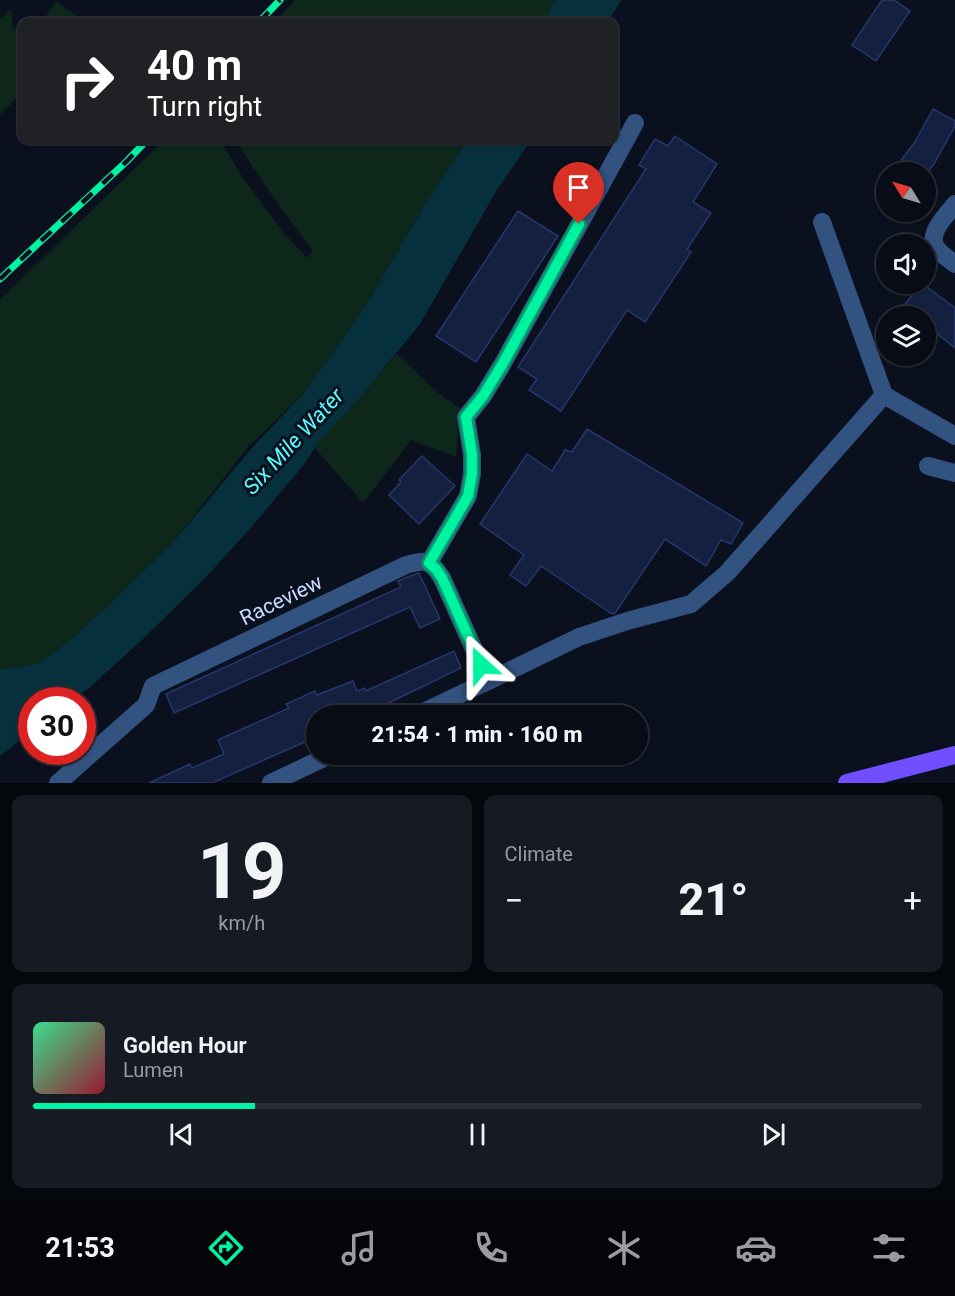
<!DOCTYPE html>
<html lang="en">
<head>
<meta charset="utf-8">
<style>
  :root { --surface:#080c16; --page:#161a23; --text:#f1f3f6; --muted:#989ba1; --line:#292c35; --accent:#00f3a0 }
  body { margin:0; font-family:Roboto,sans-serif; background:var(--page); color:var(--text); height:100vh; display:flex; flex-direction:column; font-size:22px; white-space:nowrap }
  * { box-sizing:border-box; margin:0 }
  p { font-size:20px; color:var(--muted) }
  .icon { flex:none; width:33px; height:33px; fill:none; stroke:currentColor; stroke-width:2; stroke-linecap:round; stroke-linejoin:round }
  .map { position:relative; height:783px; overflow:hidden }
  .details { display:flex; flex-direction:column; gap:12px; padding:12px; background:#04070c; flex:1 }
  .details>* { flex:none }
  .hud { position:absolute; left:18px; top:18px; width:600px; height:126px; border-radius:12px; box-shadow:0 2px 4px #0004,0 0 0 2px var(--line); background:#202124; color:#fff; overflow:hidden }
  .needle { width:39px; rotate:307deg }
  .controls { position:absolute; left:876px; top:162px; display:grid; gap:12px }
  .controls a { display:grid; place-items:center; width:60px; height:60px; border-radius:50%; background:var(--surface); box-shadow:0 2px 4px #0004,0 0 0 2px var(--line); font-size:30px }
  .speed { position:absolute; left:18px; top:687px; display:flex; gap:12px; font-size:30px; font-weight:700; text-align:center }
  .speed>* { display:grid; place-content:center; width:78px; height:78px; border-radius:50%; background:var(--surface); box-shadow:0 2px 4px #0004,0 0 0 2px var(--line); line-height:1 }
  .speed .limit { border:9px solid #d22; background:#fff; color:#111 }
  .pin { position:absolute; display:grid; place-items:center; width:51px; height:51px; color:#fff; margin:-62px -26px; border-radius:50% 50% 50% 0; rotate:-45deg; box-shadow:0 0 6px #0007 }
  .pin .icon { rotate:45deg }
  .me { position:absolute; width:66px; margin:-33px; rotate:336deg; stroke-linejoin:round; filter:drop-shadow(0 0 4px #0008) }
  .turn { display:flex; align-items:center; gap:21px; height:126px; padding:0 30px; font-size:27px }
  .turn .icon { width:78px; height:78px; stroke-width:2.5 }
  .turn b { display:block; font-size:42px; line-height:51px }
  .big { font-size:45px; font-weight:800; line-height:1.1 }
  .details .widget { flex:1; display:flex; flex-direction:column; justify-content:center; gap:9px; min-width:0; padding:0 21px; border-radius:12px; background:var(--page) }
  .details .dial { align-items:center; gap:0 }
  .dial b { font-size:78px; line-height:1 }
  .song { display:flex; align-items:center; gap:18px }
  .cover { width:72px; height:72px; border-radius:9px; background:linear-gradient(135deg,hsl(150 70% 55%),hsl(350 70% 35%)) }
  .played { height:6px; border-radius:3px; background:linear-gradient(90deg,var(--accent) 25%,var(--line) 25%) }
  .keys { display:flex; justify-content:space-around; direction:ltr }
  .heat { display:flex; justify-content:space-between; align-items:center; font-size:33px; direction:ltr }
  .details .tiles { flex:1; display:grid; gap:12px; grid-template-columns:1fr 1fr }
  .widget:last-child { grid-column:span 2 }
  .trip { position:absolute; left:306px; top:705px; width:342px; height:60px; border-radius:30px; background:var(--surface); box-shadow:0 2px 4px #0004,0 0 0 2px var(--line); font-weight:800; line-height:60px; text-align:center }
  .dock { display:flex; height:96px; justify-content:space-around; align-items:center; background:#030509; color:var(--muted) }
  .dock .icon { width:42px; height:42px }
  .dock .on { color:var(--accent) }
  .dock b { font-size:27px; color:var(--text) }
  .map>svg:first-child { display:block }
  .green { fill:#0d281b }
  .water { fill:#06313c }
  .building { fill:#152040; stroke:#26376e; stroke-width:1.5 }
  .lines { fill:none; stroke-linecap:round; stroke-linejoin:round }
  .minor { stroke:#325280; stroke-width:18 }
  .major { stroke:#6f4fff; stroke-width:18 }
  .rail-casing { stroke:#00f3a0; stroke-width:7 }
  .rail { stroke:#0b101e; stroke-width:4.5; stroke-dasharray:14; stroke-linecap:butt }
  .route-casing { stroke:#009e68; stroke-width:15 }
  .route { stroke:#00f3a0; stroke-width:10 }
  .labels { text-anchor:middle; stroke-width:6; stroke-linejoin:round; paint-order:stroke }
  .street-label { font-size:21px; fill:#c8daff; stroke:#0b101e }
  .water-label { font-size:22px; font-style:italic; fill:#56fbff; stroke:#0b101e }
</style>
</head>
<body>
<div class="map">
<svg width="955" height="783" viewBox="0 0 955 783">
  <rect width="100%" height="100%" fill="#0b101e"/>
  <path class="green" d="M295,0H557L544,22H275Z
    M56,1L85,22H24L44,19Z
    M11,9L13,29L22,24V92L0,115V19Z
    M164,140H220L243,178L283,232L307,258L313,251C285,215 259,178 236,140H469L420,212L369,300L340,343L302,395L248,447L175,540L116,598L68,642L38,663L19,667L0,669V300Z
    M397,354L436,391L460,409L456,457L411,440L363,503L315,448L320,440Z"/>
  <path class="water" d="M555,0H622L607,22H544Z
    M468,140H531L497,190L420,324L357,401L320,440L302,467L248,531L203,580L145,637L88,689L72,700H32L31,732L0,756V669L19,667L38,663L68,642L116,598L175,540L251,449L302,395L340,343L369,300L422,209Z"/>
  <path class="building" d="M882,0H894L910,11L876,61L852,45Z
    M933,109L955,121V126L934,164L928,172H892L915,142Z
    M675,136L717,164L693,202L711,213L687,249L691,252L645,322L627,310L561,411L529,390L537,379L518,367L646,169L639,165L655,139L668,146Z
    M518,211L558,236L476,362L436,336Z
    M921,284H923L955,308V348L926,325V316H914L902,308Z
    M587,429L743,523L731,544L721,540L706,566L665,539L615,613L612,614L541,566L526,586L510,575L524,555L480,524L527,454L552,471L565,450L572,452Z
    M422,456L455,486L419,524L389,495L401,482L399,480Z
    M419,573L440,619L420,628L410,607L174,713L166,694L401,587L398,581L410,576Z
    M454,651L461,668L374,710L376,716H316V737L212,783H149L190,764L192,768L224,754L218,740L289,708L286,704L315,691L317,695L353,681L357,691L365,688L366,691Z"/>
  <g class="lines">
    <path class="minor" d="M955,204C947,215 927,233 936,247C940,254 949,259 955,264
      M884,395L955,436
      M928,466L955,473
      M429,563L468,496L472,474V455L466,417L483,396L502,365L635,123
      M484,683L579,637L627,621L691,604L727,573L884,395L822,222
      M58,783L146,705L153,686L406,565C425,559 431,560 442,578L481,665L484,683L415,716
      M271,783L332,754"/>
    <path class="major" d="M847,783L955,755"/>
    <g class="rail-casing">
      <path id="rail" d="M259,22L280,0
        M0,279L127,161L147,140"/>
    </g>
    <use href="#rail" class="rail"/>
  </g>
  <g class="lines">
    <g class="route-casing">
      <path id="route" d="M481,665L442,578L436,569L429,563L468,496L472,474V455L466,417L483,396L502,365L579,224"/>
    </g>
    <use href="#route" class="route"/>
  </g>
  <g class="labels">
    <g class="street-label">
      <text transform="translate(281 600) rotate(-26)" y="7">Raceview</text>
    </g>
    <g class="water-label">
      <text transform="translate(293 441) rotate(-47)" y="8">Six Mile Water</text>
    </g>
  </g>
</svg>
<div class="controls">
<a><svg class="needle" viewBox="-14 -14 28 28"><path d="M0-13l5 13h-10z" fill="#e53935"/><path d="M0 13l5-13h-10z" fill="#989ba1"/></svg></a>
<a><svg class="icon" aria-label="sound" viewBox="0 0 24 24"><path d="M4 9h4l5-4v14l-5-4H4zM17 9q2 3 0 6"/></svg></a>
<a><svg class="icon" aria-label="layers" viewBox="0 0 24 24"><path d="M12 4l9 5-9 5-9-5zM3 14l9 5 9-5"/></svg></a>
</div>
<div class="speed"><div class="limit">30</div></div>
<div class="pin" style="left:579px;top:224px;background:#d93025"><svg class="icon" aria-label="arrive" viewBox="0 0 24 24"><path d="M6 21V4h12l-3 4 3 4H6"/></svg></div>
<svg class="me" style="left:481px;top:665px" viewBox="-20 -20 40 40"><path d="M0-17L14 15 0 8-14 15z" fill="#00f3a0" stroke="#fff" stroke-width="4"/></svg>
<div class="trip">21:54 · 1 min · 160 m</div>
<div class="hud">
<div class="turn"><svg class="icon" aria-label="right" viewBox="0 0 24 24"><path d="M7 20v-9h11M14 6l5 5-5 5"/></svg><div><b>40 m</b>Turn right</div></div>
</div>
</div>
<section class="details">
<div class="tiles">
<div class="widget dial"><b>19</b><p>km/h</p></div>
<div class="widget"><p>Climate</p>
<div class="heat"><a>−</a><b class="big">21°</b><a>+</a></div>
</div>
<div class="widget">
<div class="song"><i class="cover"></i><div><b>Golden Hour</b><p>Lumen</p></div></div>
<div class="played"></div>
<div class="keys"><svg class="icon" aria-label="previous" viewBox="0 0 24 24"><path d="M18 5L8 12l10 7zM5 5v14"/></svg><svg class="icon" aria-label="pause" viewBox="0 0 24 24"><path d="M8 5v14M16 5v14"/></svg><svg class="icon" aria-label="next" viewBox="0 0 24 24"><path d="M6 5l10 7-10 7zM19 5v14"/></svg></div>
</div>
</div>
</section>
<nav class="dock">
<b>21:53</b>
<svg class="icon on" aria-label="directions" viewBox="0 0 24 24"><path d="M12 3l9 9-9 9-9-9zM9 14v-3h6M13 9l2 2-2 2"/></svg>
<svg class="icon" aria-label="music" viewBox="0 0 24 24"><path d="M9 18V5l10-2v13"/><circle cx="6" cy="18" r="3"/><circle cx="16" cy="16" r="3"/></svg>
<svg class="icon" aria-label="phone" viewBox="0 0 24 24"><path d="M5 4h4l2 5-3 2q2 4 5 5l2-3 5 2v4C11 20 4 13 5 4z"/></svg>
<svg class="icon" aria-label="climate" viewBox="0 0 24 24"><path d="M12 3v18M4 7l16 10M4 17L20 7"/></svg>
<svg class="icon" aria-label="car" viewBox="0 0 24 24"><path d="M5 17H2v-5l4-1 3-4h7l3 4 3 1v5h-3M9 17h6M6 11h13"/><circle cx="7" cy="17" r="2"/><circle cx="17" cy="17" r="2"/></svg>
<svg class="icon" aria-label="filters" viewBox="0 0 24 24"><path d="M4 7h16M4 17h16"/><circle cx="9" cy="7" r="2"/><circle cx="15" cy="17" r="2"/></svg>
</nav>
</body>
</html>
